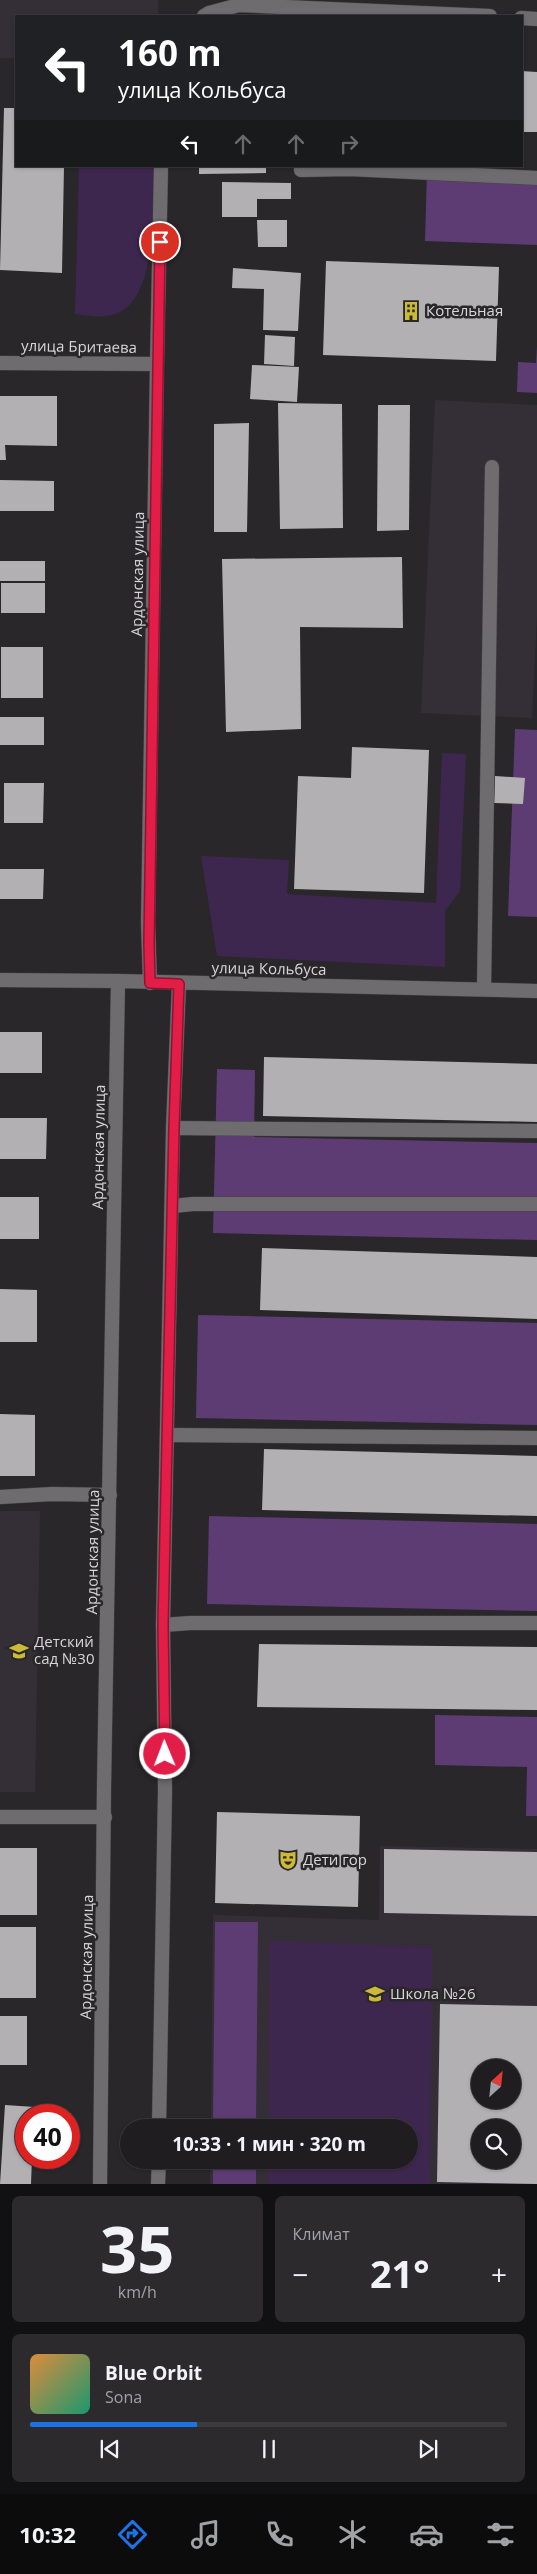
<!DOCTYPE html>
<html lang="ru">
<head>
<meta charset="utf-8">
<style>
  :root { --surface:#1f1d20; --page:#2c2a2d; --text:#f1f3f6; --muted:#a1a2a5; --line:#3c3b3e; --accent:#1a73e8 }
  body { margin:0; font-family:"Open Sans",sans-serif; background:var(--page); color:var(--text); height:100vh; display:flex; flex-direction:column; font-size:19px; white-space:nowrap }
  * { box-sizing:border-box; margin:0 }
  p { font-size:16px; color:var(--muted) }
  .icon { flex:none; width:28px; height:28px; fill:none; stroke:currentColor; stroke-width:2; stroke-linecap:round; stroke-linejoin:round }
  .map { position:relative; height:2184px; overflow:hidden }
  .panel { display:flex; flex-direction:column; gap:12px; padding:12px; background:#111012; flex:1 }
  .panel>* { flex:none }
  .hud { position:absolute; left:15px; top:15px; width:508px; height:152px; border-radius:0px; box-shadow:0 1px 4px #0004,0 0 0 1px var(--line); background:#202124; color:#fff; overflow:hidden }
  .needle { width:32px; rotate:27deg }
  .fabs { position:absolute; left:471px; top:2059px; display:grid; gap:10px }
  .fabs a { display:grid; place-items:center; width:50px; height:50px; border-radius:50%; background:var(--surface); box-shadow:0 1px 4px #0004,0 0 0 1px var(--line); font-size:25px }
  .speed { position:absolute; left:15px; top:2104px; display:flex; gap:10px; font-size:25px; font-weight:700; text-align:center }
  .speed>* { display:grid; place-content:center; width:65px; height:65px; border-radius:50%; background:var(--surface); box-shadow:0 1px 4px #0004,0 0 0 1px var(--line); line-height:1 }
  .speed .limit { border:8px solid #d22; background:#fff; color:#111 }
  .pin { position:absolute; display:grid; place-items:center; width:42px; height:42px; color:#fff; margin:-21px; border:2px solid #fff; border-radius:50%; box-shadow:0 1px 5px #0007 }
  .me { position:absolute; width:55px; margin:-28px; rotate:359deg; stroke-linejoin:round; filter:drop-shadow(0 0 4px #0008) }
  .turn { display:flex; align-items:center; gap:18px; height:105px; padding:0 20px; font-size:22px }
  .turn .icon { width:65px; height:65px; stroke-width:2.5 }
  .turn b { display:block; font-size:35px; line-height:42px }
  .lanes { display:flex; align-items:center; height:48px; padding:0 20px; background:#0003; justify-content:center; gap:25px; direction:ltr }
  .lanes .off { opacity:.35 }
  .big { font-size:38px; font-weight:700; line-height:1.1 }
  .panel .tile { flex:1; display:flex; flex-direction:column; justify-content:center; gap:8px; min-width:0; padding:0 18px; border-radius:8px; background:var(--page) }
  .panel .dial { align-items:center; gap:0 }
  .dial b { font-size:65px; line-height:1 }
  .song { display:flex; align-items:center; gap:15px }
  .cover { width:60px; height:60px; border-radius:8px; background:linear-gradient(135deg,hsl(30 70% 55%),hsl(160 70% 35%)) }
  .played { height:5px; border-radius:2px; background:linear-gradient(90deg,var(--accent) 35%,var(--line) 35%) }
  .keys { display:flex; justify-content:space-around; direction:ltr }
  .heat { display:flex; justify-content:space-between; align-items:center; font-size:28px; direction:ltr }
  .panel .tiles { flex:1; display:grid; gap:12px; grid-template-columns:1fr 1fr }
  .tile:last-child { grid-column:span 2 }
  .trip { position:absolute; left:120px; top:2119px; width:298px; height:50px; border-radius:25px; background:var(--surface); box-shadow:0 1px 4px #0004,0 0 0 1px var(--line); font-weight:700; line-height:50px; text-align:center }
  .dock { display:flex; height:80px; justify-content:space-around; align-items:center; background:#0c0c0d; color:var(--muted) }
  .dock .icon { width:35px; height:35px }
  .dock .selected { color:var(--accent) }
  .dock b { font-size:22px; color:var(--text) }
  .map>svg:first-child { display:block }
  .built { fill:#342f37; fill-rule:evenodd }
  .green { fill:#3e274f }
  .forest { fill:#5d3c74 }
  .building { fill:#b2b0b3; fill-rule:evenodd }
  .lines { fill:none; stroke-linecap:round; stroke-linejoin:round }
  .service-casing { stroke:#454445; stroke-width:15 }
  .minor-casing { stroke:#454445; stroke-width:15 }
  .tertiary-casing { stroke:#454445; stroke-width:15 }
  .service { stroke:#6e6c6f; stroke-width:14 }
  .minor { stroke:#6e6c6f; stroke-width:14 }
  .tertiary { stroke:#6e6c6f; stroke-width:14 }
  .route-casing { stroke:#92132f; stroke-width:12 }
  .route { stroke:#e11d48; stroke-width:9 }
  .labels { text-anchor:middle; stroke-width:5; stroke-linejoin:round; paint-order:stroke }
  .poi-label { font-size:15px; fill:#d8d7d8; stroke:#29272a; text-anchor:start }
  .street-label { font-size:15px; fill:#d8d7d8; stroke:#29272a }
</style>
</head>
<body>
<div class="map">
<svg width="537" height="2184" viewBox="0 0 537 2184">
  <rect width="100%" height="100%" fill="#29272a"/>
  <path class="built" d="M0,0H158V16H16V58H0Z
    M435,400L537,405V615L532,718L421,713Z
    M0,1511H40L35,1792H0Z
    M380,1846L537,1849V2184H210V2160H409V2128L211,2127L213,1915L379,1920ZM480,2068H512V2100H480ZM480,2128H512V2160H480Z"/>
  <path class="green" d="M79,166H154C152,204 158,292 120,312C106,319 89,316 75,314Z
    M442,753L466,754L460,891L445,911V967L217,956L201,856L289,860L287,894L436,903Z
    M269,1941L432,1947L430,2184H268V2160H409V2128L269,2127Z"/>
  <path class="forest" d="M427,172L537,176V245L425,241Z
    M537,346V393L517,392L518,362L536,363Z
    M515,729L537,730V917L508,916Z
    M217,1069L255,1070L254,1137L537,1143V1240L213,1233Z
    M198,1315L537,1323V1425L196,1418Z
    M209,1516L537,1524V1611L207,1604Z
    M435,1715L537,1717V1816H526L527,1767L435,1765Z
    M215,1922H258L256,2127H213Z
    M213,2160H256V2184H213Z"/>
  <path class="building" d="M521,71L537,72V132H521Z
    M4,108H16V166H64L62,273L0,270Z
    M199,166H266V173L199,174Z
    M222,182L291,183V199H257V217H222Z
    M257,220H287V247H258Z
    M326,261L499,267L496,361L323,355Z
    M233,268L301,273L298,331L263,330L264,289L232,288Z
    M265,335L295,337L294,366L264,364Z
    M252,365L299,367L297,402L250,399Z
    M0,396H57V446L5,445L6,460H0Z
    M278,403L342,404L343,528L280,529Z
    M378,405H410L409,530L377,531Z
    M249,423L247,532H214V424Z
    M0,480L54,481V511H0Z
    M402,557L403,628L300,627L301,729L226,732L222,559Z
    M0,561H45V581H0Z
    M1,583H45V613H1Z
    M1,647H43V698H1Z
    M0,717H44V745H0Z
    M352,747L429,750L424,893L294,889L298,776L351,778Z
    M495,776L525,778L523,804L494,803Z
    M4,783H44L43,823H4Z
    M0,869H44L43,899H0Z
    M0,1032H42V1073H0Z
    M264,1057L537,1064V1122L263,1116Z
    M0,1118H47L46,1159H0Z
    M0,1197H39V1239H0Z
    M262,1248L537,1257V1319L260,1310Z
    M0,1289L37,1290V1342H0Z
    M0,1414L35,1415V1476H0Z
    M264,1449L537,1456V1516L262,1510Z
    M259,1644L537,1647V1710L257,1707Z
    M217,1812L360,1816L358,1907L215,1903Z
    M0,1848H37V1915H0Z
    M384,1849L537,1852V1916L384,1913Z
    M0,1927H36V1998H0Z
    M440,2004L537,2006V2184L437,2182ZM480,2068H512V2100H480ZM480,2128H512V2160H480Z
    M0,2016H27V2065H0Z
    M5,2105L35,2107V2115H26V2158H32L31,2184H0Z"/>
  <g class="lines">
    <g class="service-casing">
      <path id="service" d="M301,166V170L349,169L537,178
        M484,989L492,467
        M173,1128L537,1131
        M173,1206L193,1204H537
        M168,1435L537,1438
        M0,1497L52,1494L110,1495
        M163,1625L190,1623H537
        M0,1817H105"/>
    </g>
    <g class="minor-casing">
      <path id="minor" d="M204,16L209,13L239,5L490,16
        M521,18L537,19
        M157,364L161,166
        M0,980L118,981"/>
    </g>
    <g class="tertiary-casing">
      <path id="tertiary" d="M0,363L157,364L148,923L150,983
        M159,2128L165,1791L163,1625L173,1128L179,984
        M100,2184L104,1787L118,981L537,991
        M158,2184L159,2160"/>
    </g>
    <use href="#service" class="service"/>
    <use href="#minor" class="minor"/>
    <use href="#tertiary" class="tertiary"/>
  </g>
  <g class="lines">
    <g class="route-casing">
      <path id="route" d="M160,242L149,943L150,983L179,984L174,1128L163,1625L165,1754"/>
    </g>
    <use href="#route" class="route"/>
  </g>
  <defs>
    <g id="building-bare" transform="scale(1.5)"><path d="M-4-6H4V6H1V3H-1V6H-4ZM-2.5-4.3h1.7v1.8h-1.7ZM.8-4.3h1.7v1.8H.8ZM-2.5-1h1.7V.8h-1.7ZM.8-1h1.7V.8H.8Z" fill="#cdb938" stroke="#29272a" stroke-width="2.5" paint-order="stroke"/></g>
    <g id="school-bare" transform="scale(1.5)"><path d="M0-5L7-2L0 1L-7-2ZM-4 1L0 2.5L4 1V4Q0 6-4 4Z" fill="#cdb938" stroke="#29272a" stroke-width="2.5" paint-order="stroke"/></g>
    <g id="theatre-bare" transform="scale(1.5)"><path d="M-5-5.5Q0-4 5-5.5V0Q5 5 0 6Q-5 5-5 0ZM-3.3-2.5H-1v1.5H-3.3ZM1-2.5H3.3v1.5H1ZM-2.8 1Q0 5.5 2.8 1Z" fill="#cdb938" stroke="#29272a" stroke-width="2.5" paint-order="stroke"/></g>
  </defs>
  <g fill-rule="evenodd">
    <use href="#building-bare" x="411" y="311"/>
    <use href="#school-bare" x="19" y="1651"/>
    <use href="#theatre-bare" x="288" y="1860"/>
    <use href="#school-bare" x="375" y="1994"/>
  </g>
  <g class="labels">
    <g class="poi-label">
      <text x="426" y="316">Котельная</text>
      <text x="34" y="1647">Детский<tspan x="34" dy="17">сад №30</tspan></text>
      <text x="303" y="1865">Дети гор</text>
      <text x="390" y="1999">Школа №26</text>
    </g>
    <g class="street-label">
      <text transform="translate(79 347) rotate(1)" y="5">улица Бритаева</text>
      <text transform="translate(138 574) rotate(-89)" y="5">Ардонская улица</text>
      <text transform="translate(269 969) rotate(1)" y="5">улица Кольбуса</text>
      <text transform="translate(99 1147) rotate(-89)" y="5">Ардонская улица</text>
      <text transform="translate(93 1552) rotate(-89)" y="5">Ардонская улица</text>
      <text transform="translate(87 1957) rotate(-89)" y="5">Ардонская улица</text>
    </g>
  </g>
</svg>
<div class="fabs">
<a><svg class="needle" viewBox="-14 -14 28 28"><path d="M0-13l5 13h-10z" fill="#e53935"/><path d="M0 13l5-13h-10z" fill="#a1a2a5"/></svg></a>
<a><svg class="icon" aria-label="search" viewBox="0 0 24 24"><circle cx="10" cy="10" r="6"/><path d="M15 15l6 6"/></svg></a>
</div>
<div class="speed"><div class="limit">40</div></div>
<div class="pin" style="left:160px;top:242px;background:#d93025"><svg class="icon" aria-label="arrive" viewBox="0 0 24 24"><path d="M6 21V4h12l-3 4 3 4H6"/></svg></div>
<svg class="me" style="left:165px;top:1754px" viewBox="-20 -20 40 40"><circle r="17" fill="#e11d48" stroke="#fff" stroke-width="3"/><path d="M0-11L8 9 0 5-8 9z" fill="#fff"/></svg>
<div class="trip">10:33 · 1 мин · 320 m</div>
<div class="hud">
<div class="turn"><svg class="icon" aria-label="left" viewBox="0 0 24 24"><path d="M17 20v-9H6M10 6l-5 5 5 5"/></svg><div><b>160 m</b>улица Кольбуса</div></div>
<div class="lanes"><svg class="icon" aria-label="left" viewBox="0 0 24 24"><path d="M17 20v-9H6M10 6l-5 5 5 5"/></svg><svg class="icon off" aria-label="ahead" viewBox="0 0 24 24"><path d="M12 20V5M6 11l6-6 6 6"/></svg><svg class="icon off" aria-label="ahead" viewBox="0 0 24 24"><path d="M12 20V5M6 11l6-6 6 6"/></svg><svg class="icon off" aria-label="right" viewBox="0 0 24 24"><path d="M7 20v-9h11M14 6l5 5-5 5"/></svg></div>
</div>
</div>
<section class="panel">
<div class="tiles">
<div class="tile dial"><b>35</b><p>km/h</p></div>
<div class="tile"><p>Климат</p>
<div class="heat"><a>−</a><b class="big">21°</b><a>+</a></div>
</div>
<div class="tile">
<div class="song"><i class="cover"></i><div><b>Blue Orbit</b><p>Sona</p></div></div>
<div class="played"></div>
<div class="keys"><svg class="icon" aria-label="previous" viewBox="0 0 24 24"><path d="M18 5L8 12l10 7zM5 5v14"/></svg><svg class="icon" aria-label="pause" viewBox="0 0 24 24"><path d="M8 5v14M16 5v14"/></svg><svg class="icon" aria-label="next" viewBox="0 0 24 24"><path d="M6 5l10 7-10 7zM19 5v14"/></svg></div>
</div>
</div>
</section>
<nav class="dock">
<b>10:32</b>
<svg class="icon selected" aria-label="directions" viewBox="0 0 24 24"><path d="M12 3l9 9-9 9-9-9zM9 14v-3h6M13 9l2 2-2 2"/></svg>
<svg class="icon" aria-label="music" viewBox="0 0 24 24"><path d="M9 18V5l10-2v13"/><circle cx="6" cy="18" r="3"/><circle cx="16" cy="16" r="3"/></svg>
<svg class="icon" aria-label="phone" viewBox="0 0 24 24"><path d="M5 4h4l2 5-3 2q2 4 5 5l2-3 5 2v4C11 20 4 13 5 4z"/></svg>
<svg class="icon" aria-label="climate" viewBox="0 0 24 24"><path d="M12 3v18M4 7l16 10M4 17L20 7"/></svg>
<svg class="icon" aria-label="car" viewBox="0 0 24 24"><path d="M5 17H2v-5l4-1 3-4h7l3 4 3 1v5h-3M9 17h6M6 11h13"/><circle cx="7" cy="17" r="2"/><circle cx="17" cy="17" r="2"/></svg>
<svg class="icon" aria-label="filters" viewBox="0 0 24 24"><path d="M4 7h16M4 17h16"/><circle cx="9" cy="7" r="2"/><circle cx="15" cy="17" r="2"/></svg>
</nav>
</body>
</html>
